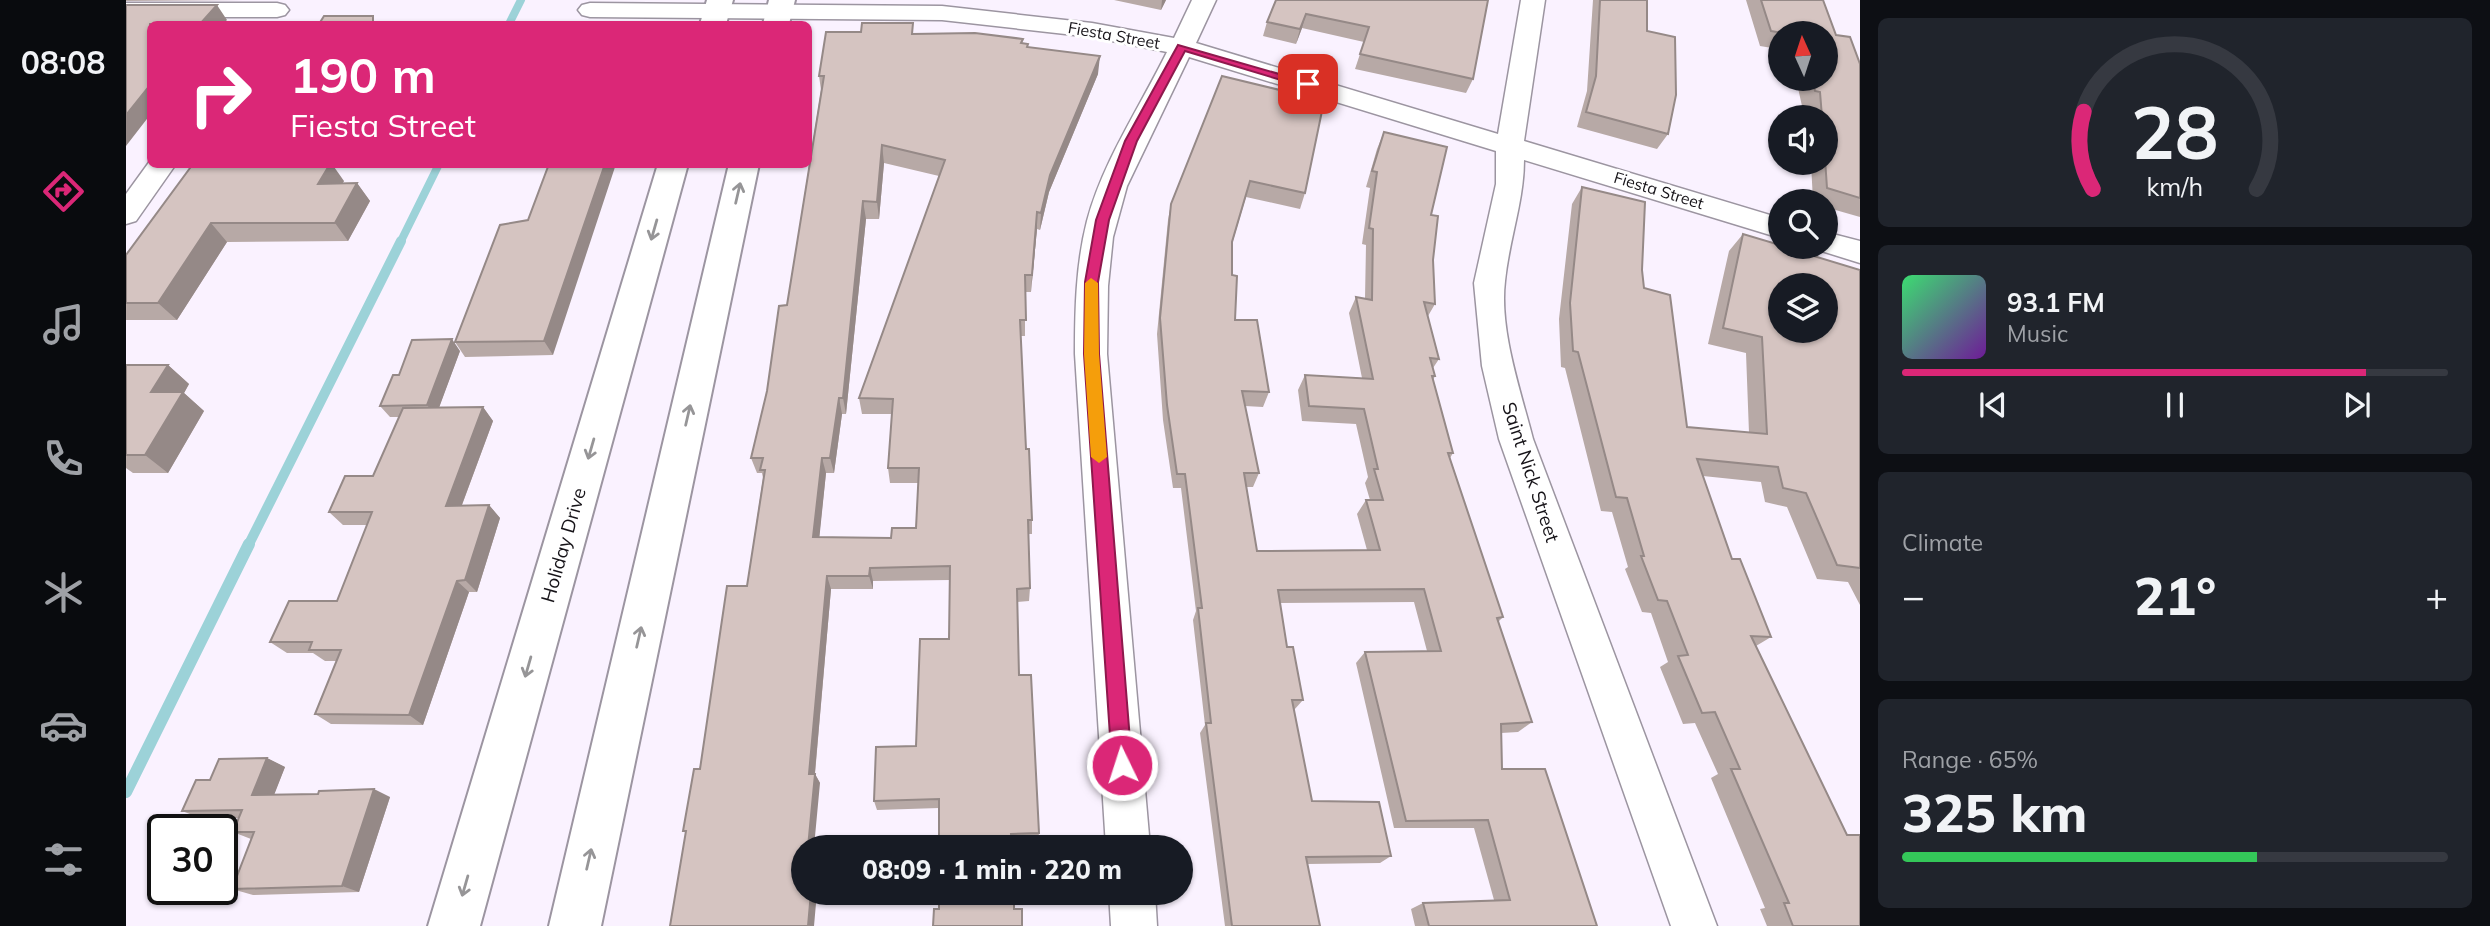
<!DOCTYPE html>
<html lang="en">
<head>
<meta charset="utf-8">
<style>
  :root { --surface:#171b24; --page:#20242c; --text:#f1f3f6; --muted:#9ea1a6; --line:#363941; --accent:#db2777 }
  body { margin:0; font-family:Mulish,sans-serif; background:var(--page); color:var(--text); height:100vh; display:flex; flex-direction:column; font-size:26px; white-space:nowrap }
  * { box-sizing:border-box; margin:0 }
  p { font-size:23px; color:var(--muted) }
  .icon { flex:none; width:38px; height:38px; fill:none; stroke:currentColor; stroke-width:2; stroke-linecap:round; stroke-linejoin:round }
  .map { position:relative; flex:1; overflow:hidden }
  .panel { display:flex; flex-direction:column; gap:18px; padding:18px; background:#0d0f14; width:630px }
  .panel>* { flex:none }
  .guide { position:absolute; left:21px; top:21px; width:665px; height:147px; border-radius:10px; box-shadow:0 2px 5px #0004; background:#db2777; color:#fff; overflow:hidden }
  .needle { width:46px; rotate:357deg }
  .buttons { position:absolute; left:1642px; top:21px; display:grid; gap:14px }
  .buttons a { display:grid; place-items:center; width:70px; height:70px; border-radius:50%; background:var(--surface); box-shadow:0 2px 5px #0004; font-size:35px }
  .speed { position:absolute; left:21px; top:814px; display:flex; gap:14px; font-size:35px; font-weight:700; text-align:center }
  .speed>* { display:grid; place-content:center; width:91px; height:91px; border-radius:50%; background:var(--surface); box-shadow:0 2px 5px #0004; line-height:1 }
  .speed .limit { border:4px solid #111; border-radius:10px; background:#fff; color:#111 }
  .pin { position:absolute; display:grid; place-items:center; width:60px; height:60px; color:#fff; margin:-30px; border-radius:14px; box-shadow:0 4px 10px #0006 }
  .me { position:absolute; width:77px; margin:-38px; rotate:356deg; stroke-linejoin:round; filter:drop-shadow(0 0 5px #0008) }
  .turn { display:flex; align-items:center; gap:24px; height:147px; padding:0 28px; font-size:32px }
  .turn .icon { width:91px; height:91px; stroke-width:2.5 }
  .turn b { display:block; font-size:49px; line-height:60px }
  .big { font-size:52px; font-weight:800; line-height:1.1 }
  .panel .card { flex:1; display:flex; flex-direction:column; justify-content:center; gap:10px; min-width:0; padding:0 24px; border-radius:10px; background:var(--page) }
  .panel .dial { align-items:center; gap:0 }
  .dial svg { height:182px; overflow:visible; fill:none; stroke:var(--line); stroke-width:7; stroke-linecap:round; text-anchor:middle }
  .dial text { fill:var(--text); stroke:none }
  .song { display:flex; align-items:center; gap:21px }
  .cover { width:84px; height:84px; border-radius:10px; background:linear-gradient(135deg,hsl(140 70% 55%),hsl(280 70% 35%)) }
  .played { height:7px; border-radius:4px; background:linear-gradient(90deg,var(--accent) 85%,var(--line) 85%) }
  .keys { display:flex; justify-content:space-around; direction:ltr }
  .heat { display:flex; justify-content:space-between; align-items:center; font-size:38px; direction:ltr }
  .charge { height:10px; border-radius:5px; background:linear-gradient(90deg,#34c759 65%,var(--line) 0) }
  .trip { position:absolute; left:665px; top:835px; width:402px; height:70px; border-radius:35px; background:var(--surface); box-shadow:0 2px 5px #0004; font-weight:800; line-height:70px; text-align:center }
  main { display:flex; flex:1; min-height:0 }
  .dock { display:flex; flex-direction:column; width:126px; justify-content:space-around; align-items:center; background:#090b0e; color:var(--muted) }
  .dock .icon { width:49px; height:49px }
  .dock .on { color:var(--accent) }
  .dock b { font-size:32px; color:var(--text) }
  .map>svg:first-child { display:block }
  .lines { fill:none; stroke-linecap:round; stroke-linejoin:round }
  .stream-far2 { stroke:#9cd2d8; stroke-width:8 }
  .stream-far1 { stroke:#9cd2d8; stroke-width:10 }
  .stream { stroke:#9cd2d8; stroke-width:12 }
  .street-casing { stroke:#9c95a1; stroke-width:3 }
  .secondary-casing { stroke:#9c95a1; stroke-width:4 }
  .street { fill:#fff; fill-rule:evenodd }
  .secondary { fill:#fff; fill-rule:evenodd }
  .wall { fill:#b7a9a6; fill-rule:evenodd }
  .shaded-wall { fill:#958987 }
  .building { fill:#d5c4c1; stroke:#958987; stroke-width:2; fill-rule:evenodd }
  .oneway { stroke:#969597 }
  .route { fill:#db2777; stroke:#8e194d; stroke-width:2 }
  .slow { fill:#f59e0b }
  .labels { text-anchor:middle; stroke-width:6; stroke-linejoin:round; paint-order:stroke }
  .far-street-label { font-size:16px; fill:#161318; stroke:#fff }
  .street-label { font-size:19px; fill:#161318; stroke:#fff }
</style>
</head>
<body>
<main>
<nav class="dock">
<b>08:08</b>
<svg class="icon on" aria-label="directions" viewBox="0 0 24 24"><path d="M12 3l9 9-9 9-9-9zM9 14v-3h6M13 9l2 2-2 2"/></svg>
<svg class="icon" aria-label="music" viewBox="0 0 24 24"><path d="M9 18V5l10-2v13"/><circle cx="6" cy="18" r="3"/><circle cx="16" cy="16" r="3"/></svg>
<svg class="icon" aria-label="phone" viewBox="0 0 24 24"><path d="M5 4h4l2 5-3 2q2 4 5 5l2-3 5 2v4C11 20 4 13 5 4z"/></svg>
<svg class="icon" aria-label="climate" viewBox="0 0 24 24"><path d="M12 3v18M4 7l16 10M4 17L20 7"/></svg>
<svg class="icon" aria-label="car" viewBox="0 0 24 24"><path d="M5 17H2v-5l4-1 3-4h7l3 4 3 1v5h-3M9 17h6M6 11h13"/><circle cx="7" cy="17" r="2"/><circle cx="17" cy="17" r="2"/></svg>
<svg class="icon" aria-label="filters" viewBox="0 0 24 24"><path d="M4 7h16M4 17h16"/><circle cx="9" cy="7" r="2"/><circle cx="15" cy="17" r="2"/></svg>
</nav>
<div class="map">
<svg width="1734" height="926" viewBox="0 0 1734 926">
  <rect width="100%" height="100%" fill="#faf2ff"/>
  <g class="lines">
    <path class="stream-far2" d="M383,24L395,0
      M274,243L313,164"/>
    <path class="stream-far1" d="M122,546L275,241"/>
    <path class="stream" d="M0,792L123,544"/>
    <g class="street-casing">
      <path id="street" d="M1066,0H1090L1070,43L1372,134L1395,0H1419L1398,141L1654,218V238L1398,160C1398,201 1383,240 1379,281C1373,330 1395,392 1407,439L1591,926H1545L1373,439L1356,366L1348,283L1370,184V151L1063,57L1001,186L987,237L982,286L981,354L1024,847H980L949,354C949,309 950,264 961,221C977,161 1014,107 1041,52L966,37L816,20L464,17L456,15L452,10L456,5L464,3L816,6L966,23L1048,38Z
        M0,3H151L159,5L163,10L159,15L151,17H0Z
        M24,161V164H50L10,221L0,224V194Z
        M1699,232L1734,241V263L1689,249L1687,247H1699Z
        M983,892H1029L1031,926H985Z"/>
    </g>
    <g class="secondary-casing">
      <path id="secondary" d="M581,0H607L600,24H574Z
        M643,0H669L663,24H637Z
        M532,164H562L354,926H302Z
        M603,164H633L475,926H423Z"/>
    </g>
    <use href="#street" class="street"/>
    <use href="#secondary" class="secondary"/>
  </g>
  <path class="wall" d="M0,0H117L0,1Z
    M988,0H1040L1035,10Z
    M1150,0H1362L1347,79L1340,93L1229,69L1238,42L1176,28L1170,44L1137,36L1141,22Z
    M1465,0H1521V31L1542,134L1531,149L1451,127L1461,91L1467,0Z
    M1620,0H1697L1710,35L1734,64V217L1699,207V201H1687L1685,163H1699V117H1682L1681,107L1676,106L1670,79H1699V33H1654V70L1651,69L1646,48L1634,46Z
    M787,34L897,43L902,47L972,74L923,192L914,230L911,229L905,292H899V336H895L900,449L906,520V534H902L904,588L903,601L891,602L893,675L913,833L912,841L885,842L813,808L751,810L748,801L790,746L823,639L824,580L747,581V589H705L689,774L694,783L560,833L557,831L621,586L637,478L636,473H631L625,458L661,305L695,90L693,76ZM758,163L813,176L733,398L736,414H766L762,468L764,483H792L790,528L765,538L693,537L700,473H708L716,414H720L740,219H753Z
    M1191,110L1179,193L1174,209L1120,197L1106,244V275L1109,320L1143,392L1137,407L1119,406L1133,473L1127,487H1120L1131,551L1241,550L1231,514L1240,500H1244L1239,483L1242,477L1230,424L1176,421L1172,390L1179,375L1236,378L1223,313L1230,297L1239,299L1240,245L1236,244L1244,188L1240,187L1251,149L1258,132L1305,215L1309,304L1302,316L1313,359L1307,368L1309,376L1307,380L1327,453L1324,458L1377,617L1372,622L1406,722L1392,732L1375,733L1376,769L1471,926H1289L1285,909L1297,903L1368,900L1348,828H1268L1230,663L1239,652L1301,651L1288,602L1154,603L1161,647L1177,700L1168,710L1186,801L1265,856L1254,863L1181,864L1194,926H1099L1074,733L1079,725L1067,620L1070,611L1055,488H1047L1037,420L1031,334L1042,220L1045,204Z
    M67,164L218,181L216,183H231L244,201L222,241L101,242L51,320H0V255Z
    M1456,187L1516,270L1518,288L1561,427L1623,433L1620,353L1582,344L1603,251L1617,234L1734,270V605L1722,582L1691,579L1661,507L1639,502L1635,482L1577,476L1606,559L1645,637L1630,646L1734,926H1641L1634,909L1639,908L1585,778L1592,774L1569,723L1557,724L1534,667L1542,662L1525,613L1516,612L1499,569L1502,567L1486,512L1475,511L1439,368L1435,367L1433,319L1446,204Z
    M402,220L427,355L339,357L329,342Z
    M334,351L313,407H357L367,421L336,505H363L374,518L351,592H343L297,725L205,724L189,714L211,661H199L187,653H161L144,642L211,601L241,525H217L203,512L247,476L273,417H264L254,406L273,375Z
    M0,365H42L63,384L58,393L78,411L42,473H7L0,468Z
    M141,758L159,767L148,794L264,797L233,892L127,895L106,889L125,839L107,832L113,818L77,819L56,811L84,780Z"/>
  <path class="shaded-wall" d="M1036,0H1040L1035,10Z
    M91,5L101,20L97,24H74Z
    M1180,14L1176,28L1170,44L1174,29Z
    M974,56L972,74L923,192L914,230L915,213L924,175Z
    M24,85V115L0,146V115Z
    M756,145L758,163L753,219L751,202Z
    M204,164H206L218,181L206,202L192,184Z
    M479,164H490L427,355L418,341Z
    M231,183L244,201L222,241L209,223Z
    M737,201L740,219L720,414L717,398Z
    M911,212V229L905,292L906,275Z
    M85,223L101,242L51,320L32,303Z
    M326,339L334,351L310,416L301,405Z
    M42,365L63,384L58,393L78,411L42,473L19,455L25,392Z
    M713,398L716,414L708,473L704,458Z
    M357,407L367,421L331,518L320,506Z
    M696,458L700,473L692,551L687,537Z
    M363,505L374,518L351,592L339,580Z
    M744,568L747,581V589L743,576Z
    M701,576L705,589L688,783L683,774Z
    M331,581L343,592L297,725L283,715Z
    M141,758L159,767L145,803L126,795Z
    M689,774L694,783L688,847H682Z
    M248,789L264,797L233,892L216,886Z
    M685,892H691L688,926H682Z"/>
  <path class="building" d="M1150,0H1362L1347,79L1234,54L1243,27L1180,14L1174,29L1141,22Z
    M1474,0H1521V31L1549,37L1550,95L1542,134L1460,112L1470,76Z
    M1635,0H1697L1710,35L1724,37L1734,64V198L1701,188L1699,159V117H1696L1694,92L1689,91L1686,79H1699V33H1657L1645,31Z
    M0,5H91L74,24H24V85L0,115Z
    M198,16H247V23L268,22L267,24H193Z
    M736,23H787L786,34L849,33L897,39L895,43L902,44L901,47L974,56L924,175L915,213L911,212L906,275H899L900,320H894L900,449H903L906,520H902L904,588L891,589L893,675H905L913,833L885,834L886,847H813V799L748,801L750,747L790,746L794,639H823L824,566L744,568L743,576H701L683,774H689L682,847H677V892H685L682,926H544L560,831H557L568,769H574L601,586H621L639,470H634L637,458H625L641,391L653,306L661,305L698,76H693L700,32H735ZM756,145L819,160L733,398L767,399L762,468H793L790,528H766L765,538L687,537L696,458H704L713,398H717L737,201L751,202Z
    M1096,76L1195,100L1191,110L1196,111L1179,193L1124,181L1106,242V275L1111,276L1109,320H1131L1143,392L1116,391L1133,473H1118L1131,551L1254,550L1240,500H1257L1248,469H1252L1238,409L1183,406L1179,375L1247,379L1230,297L1246,300L1247,229L1243,228L1251,172L1246,171L1258,132L1321,147L1305,215L1312,216L1307,260L1309,304L1298,302L1313,359L1304,358L1309,376H1306L1327,453H1322L1377,617L1371,618L1406,722L1375,724L1376,769H1419L1471,926H1303L1297,903L1384,900L1362,820L1280,821L1239,652L1315,651L1298,589L1152,590L1161,647H1167L1177,700H1166L1186,801L1253,802L1265,856L1180,857L1194,926H1106L1080,723H1085L1072,608H1076L1059,474H1051L1041,405L1034,318L1045,204Z
    M67,164H204L192,184L231,183L209,223H85L32,303H0V255Z
    M423,164H479L418,341L329,342L374,225L402,220Z
    M1456,187L1519,202L1516,270L1518,288L1544,295L1561,427L1641,434L1636,337L1597,328L1617,234L1654,245V247H1658L1734,270V568L1711,565L1680,493L1657,488L1652,467L1571,459L1606,559H1614L1645,637L1625,636L1721,835H1734V926H1667L1658,903H1663L1605,769H1614L1589,712L1576,713L1552,656L1562,655L1541,601L1532,600L1515,556H1518L1501,498L1490,497L1452,352L1447,351L1444,303ZM1654,285H1699V331H1654Z
    M326,339L301,405L254,406L267,375H273L286,340Z
    M0,365H42L25,392H57L19,455H0Z
    M357,407L320,506L363,505L339,580L331,581L283,715L189,714L215,650H183L186,642H144L163,601H211L246,512H203L219,476H247L277,408Z
    M141,758L126,795L192,794L193,791L248,789L216,886L106,889L128,832H107L116,810L56,811L70,780H84L93,759Z
    M813,892H888V909H896V926H807L808,909H813Z"/>
  <defs><path id="oneway-shaft" d="M-6 0H5M1.5-3L5.5 0L1.5 3" fill="none" stroke-width="1.6" stroke-linecap="round" stroke-linejoin="round" transform="scale(1.75)"/></defs>
  <g class="oneway">
    <use href="#oneway-shaft" transform="translate(612 193) rotate(-77)"/>
    <use href="#oneway-shaft" transform="translate(528 230) rotate(106)"/>
    <use href="#oneway-shaft" transform="translate(562 415) rotate(-77)"/>
    <use href="#oneway-shaft" transform="translate(465 449) rotate(106)"/>
    <use href="#oneway-shaft" transform="translate(513 637) rotate(-77)"/>
    <use href="#oneway-shaft" transform="translate(402 667) rotate(106)"/>
    <use href="#oneway-shaft" transform="translate(463 859) rotate(-77)"/>
    <use href="#oneway-shaft" transform="translate(339 886) rotate(106)"/>
  </g>
  <path class="route" d="M1052,45L1188,84L1178,87L1059,51L1011,141L983,220L972,282L973,354L1006,765L1003,772L996,774L989,772L986,765L958,354L959,282L970,220L999,141Z"/>
  <path class="slow" d="M965,278L972,283L973,354L981,457L973,463L965,457L958,354L959,283Z"/>
  <g class="labels">
    <g class="far-street-label">
      <text transform="translate(988 35) rotate(10)" y="6">Fiesta Street</text>
      <text transform="translate(1533 190) rotate(17)" y="6">Fiesta Street</text>
    </g>
    <g class="street-label">
      <text transform="translate(1405 472) rotate(72)" y="7">Saint Nick Street</text>
      <text transform="translate(437 545) rotate(-74)" y="7">Holiday Drive</text>
    </g>
  </g>
</svg>
<div class="buttons">
<a><svg class="needle" viewBox="-14 -14 28 28"><path d="M0-13l5 13h-10z" fill="#e53935"/><path d="M0 13l5-13h-10z" fill="#9ea1a6"/></svg></a>
<a><svg class="icon" aria-label="sound" viewBox="0 0 24 24"><path d="M4 9h4l5-4v14l-5-4H4zM17 9q2 3 0 6"/></svg></a>
<a><svg class="icon" aria-label="search" viewBox="0 0 24 24"><circle cx="10" cy="10" r="6"/><path d="M15 15l6 6"/></svg></a>
<a><svg class="icon" aria-label="layers" viewBox="0 0 24 24"><path d="M12 4l9 5-9 5-9-5zM3 14l9 5 9-5"/></svg></a>
</div>
<div class="speed"><div class="limit">30</div></div>
<div class="pin" style="left:1182px;top:84px;background:#d93025"><svg class="icon" aria-label="arrive" viewBox="0 0 24 24"><path d="M6 21V4h12l-3 4 3 4H6"/></svg></div>
<svg class="me" style="left:996px;top:765px" viewBox="-20 -20 40 40"><circle r="17" fill="#db2777" stroke="#fff" stroke-width="3"/><path d="M0-11L8 9 0 5-8 9z" fill="#fff"/></svg>
<div class="trip">08:09 · 1 min · 220 m</div>
<div class="guide">
<div class="turn"><svg class="icon" aria-label="right" viewBox="0 0 24 24"><path d="M7 20v-9h11M14 6l5 5-5 5"/></svg><div><b>190 m</b>Fiesta Street</div></div>
</div>
</div>
<section class="panel">
<div class="card dial"><svg viewBox="0 0 100 80">
<path d="M14 69A42 42 0 1 1 86 69"/>
<path d="M14 69A42 42 0 0 1 10 35" stroke="#db2777"/>
<text x="50" y="56" font-size="32" font-weight="700">28</text>
<text x="50" y="72" font-size="11">km/h</text>
</svg></div>
<div class="card">
<div class="song"><i class="cover"></i><div><b>93.1 FM</b><p>Music</p></div></div>
<div class="played"></div>
<div class="keys"><svg class="icon" aria-label="previous" viewBox="0 0 24 24"><path d="M18 5L8 12l10 7zM5 5v14"/></svg><svg class="icon" aria-label="pause" viewBox="0 0 24 24"><path d="M8 5v14M16 5v14"/></svg><svg class="icon" aria-label="next" viewBox="0 0 24 24"><path d="M6 5l10 7-10 7zM19 5v14"/></svg></div>
</div>
<div class="card"><p>Climate</p>
<div class="heat"><a>−</a><b class="big">21°</b><a>+</a></div>
</div>
<div class="card"><p>Range · 65%</p><b class="big">325 km</b><div class="charge"></div></div>
</section>
</main>
</body>
</html>
